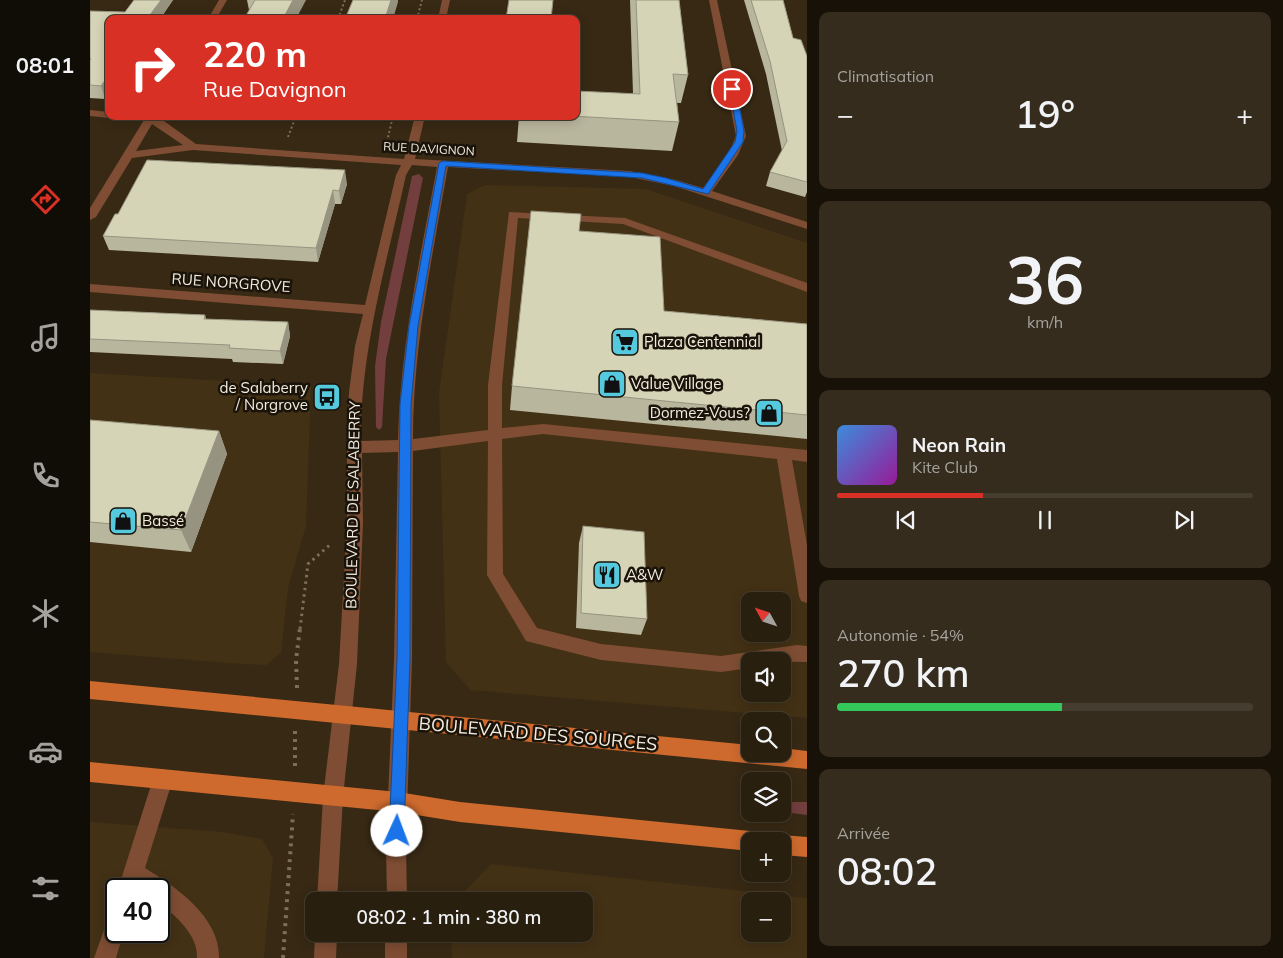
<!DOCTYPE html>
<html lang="fr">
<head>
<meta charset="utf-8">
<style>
  :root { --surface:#291f0f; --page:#352c1d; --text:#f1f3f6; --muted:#a5a29e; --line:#453d2f; --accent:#d93025 }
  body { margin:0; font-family:Mulish,sans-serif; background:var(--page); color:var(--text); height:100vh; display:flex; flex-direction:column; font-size:19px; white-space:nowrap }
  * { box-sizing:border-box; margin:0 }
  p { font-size:16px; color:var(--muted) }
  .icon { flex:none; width:28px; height:28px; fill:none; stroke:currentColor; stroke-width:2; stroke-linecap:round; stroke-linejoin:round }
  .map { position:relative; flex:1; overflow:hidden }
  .details { display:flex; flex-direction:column; gap:12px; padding:12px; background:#171108; width:476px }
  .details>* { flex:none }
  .hud { position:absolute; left:15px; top:15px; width:475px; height:105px; border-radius:10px; box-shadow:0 2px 12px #0003,0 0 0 1px var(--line); background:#d93025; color:#fff; overflow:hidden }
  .needle { width:32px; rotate:310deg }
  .controls { position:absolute; left:651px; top:592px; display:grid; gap:10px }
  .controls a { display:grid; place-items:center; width:50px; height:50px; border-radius:10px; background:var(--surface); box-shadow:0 2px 12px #0003,0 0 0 1px var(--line); font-size:25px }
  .speed { position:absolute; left:15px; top:878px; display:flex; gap:10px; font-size:25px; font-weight:700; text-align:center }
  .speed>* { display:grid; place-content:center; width:65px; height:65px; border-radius:50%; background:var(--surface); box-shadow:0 2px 12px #0003,0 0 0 1px var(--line); line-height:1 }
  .speed .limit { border:2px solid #111; border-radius:8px; background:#fff; color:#111 }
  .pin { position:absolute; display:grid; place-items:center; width:42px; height:42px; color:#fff; margin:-21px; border:2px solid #fff; border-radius:50%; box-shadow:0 1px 5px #0007 }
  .me { position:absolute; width:55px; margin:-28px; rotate:2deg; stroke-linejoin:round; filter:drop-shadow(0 0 4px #0008) }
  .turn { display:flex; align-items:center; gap:18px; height:105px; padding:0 15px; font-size:22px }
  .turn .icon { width:65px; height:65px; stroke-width:2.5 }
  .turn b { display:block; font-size:35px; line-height:42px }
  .big { font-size:38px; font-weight:600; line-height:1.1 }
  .details .tile { flex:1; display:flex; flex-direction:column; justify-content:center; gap:8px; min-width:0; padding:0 18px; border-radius:10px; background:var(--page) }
  .details .dial { align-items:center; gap:0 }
  .dial b { font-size:65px; line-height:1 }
  .song { display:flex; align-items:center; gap:15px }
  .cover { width:60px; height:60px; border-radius:8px; background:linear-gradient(135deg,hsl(210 70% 55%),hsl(300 70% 35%)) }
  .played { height:5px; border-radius:2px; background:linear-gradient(90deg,var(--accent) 35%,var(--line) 35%) }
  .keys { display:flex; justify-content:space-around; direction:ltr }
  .heat { display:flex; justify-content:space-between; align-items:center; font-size:28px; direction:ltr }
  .charge { height:8px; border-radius:4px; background:linear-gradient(90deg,#34c759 54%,var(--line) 0) }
  .trip { position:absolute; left:215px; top:892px; width:288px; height:50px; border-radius:10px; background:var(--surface); box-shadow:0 2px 12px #0003,0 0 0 1px var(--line); font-weight:600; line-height:50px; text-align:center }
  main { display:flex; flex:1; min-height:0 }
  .menu { display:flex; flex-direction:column; width:90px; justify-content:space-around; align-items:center; background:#100c06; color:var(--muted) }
  .menu .icon { width:35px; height:35px }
  .menu .current { color:var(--accent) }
  .menu b { font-size:22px; color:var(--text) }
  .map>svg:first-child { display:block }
  .built { fill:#433115; fill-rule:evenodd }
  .green { fill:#723e3e }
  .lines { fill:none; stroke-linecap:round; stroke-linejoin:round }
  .path-far2 { stroke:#7b6e5c; stroke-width:2; stroke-dasharray:2 2.5; stroke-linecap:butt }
  .path-far1 { stroke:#7b6e5c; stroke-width:3; stroke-dasharray:2.5 4; stroke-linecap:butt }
  .path { stroke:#7b6e5c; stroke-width:4; stroke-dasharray:3 5; stroke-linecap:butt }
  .minor { fill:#7e4d33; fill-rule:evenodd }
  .major { fill:#ce6a2e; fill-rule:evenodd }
  .wall { fill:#b8b69d }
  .shaded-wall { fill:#969480 }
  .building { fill:#d6d4b7; stroke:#969480 }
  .route { fill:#1a73e8; stroke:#114b97 }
  .labels { text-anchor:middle; stroke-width:5; stroke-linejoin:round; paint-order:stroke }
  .far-street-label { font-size:12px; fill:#f4ebde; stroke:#19130a }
  .street-label { font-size:15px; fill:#f4ebde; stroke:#19130a }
  .poi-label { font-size:15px; fill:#f4ebde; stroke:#19130a; text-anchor:start }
  .near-street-label { font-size:18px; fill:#f4ebde; stroke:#19130a }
</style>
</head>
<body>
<main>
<nav class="menu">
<b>08:01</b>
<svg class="icon current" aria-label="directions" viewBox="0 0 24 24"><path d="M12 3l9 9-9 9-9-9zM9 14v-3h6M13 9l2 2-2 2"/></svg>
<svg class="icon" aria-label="music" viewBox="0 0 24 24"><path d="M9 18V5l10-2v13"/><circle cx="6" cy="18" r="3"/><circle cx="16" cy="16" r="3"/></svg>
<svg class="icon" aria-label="phone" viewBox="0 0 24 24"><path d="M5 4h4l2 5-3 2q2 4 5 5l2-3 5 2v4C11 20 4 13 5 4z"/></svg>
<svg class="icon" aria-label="climate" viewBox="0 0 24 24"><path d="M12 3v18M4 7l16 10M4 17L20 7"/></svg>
<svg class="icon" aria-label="car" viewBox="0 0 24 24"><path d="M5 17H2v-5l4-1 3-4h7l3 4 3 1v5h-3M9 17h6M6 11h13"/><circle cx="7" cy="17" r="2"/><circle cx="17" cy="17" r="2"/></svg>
<svg class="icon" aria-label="filters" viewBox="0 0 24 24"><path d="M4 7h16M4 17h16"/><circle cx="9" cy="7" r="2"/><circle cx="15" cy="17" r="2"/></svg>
</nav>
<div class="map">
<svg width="717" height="958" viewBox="0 0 717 958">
  <rect width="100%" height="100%" fill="#372914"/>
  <path class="built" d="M395,185L556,189L717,243V718L380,690L356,662L349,393L377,194ZM660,601H692V634H660ZM660,661H692V694H660Z
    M0,373L221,386L216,526L198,588L191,653L176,665L151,664L0,652Z
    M0,822L133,832L172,839L183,858L174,958H0ZM26,889H69V931H26Z
    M401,864L717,898V958H362L361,934H494V901H365ZM660,901H692V934H660Z"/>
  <path class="green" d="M329,174L333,178L296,359L292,427L289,430L286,427L285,366L291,322L322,176Z
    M693,802H717V815L693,812Z"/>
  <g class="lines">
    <path class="path-far2" d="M248,19L255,0
      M327,19L332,0
      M198,137L206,116
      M296,146L303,116"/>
    <path class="path-far1" d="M210,629L218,564L242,543"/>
    <path class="path" d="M207,688L206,660L210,628
      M205,731V770
      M193,958L203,814"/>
    <path class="minor" d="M129,0H137L126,19H118Z
      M352,0H360L356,19H348Z
      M619,0H627L656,136L648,155L622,191L717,222V229L584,186L540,177L358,167C342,258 323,348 323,439L398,430V385L419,212L535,218L717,283V292L533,224L428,218L412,385V428L453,424L717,450V462L702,460L717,545V603L711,601L709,596L687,459L453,434L412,439L413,574L447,628L511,644L631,656L707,645L717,646V662L660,661V668L631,672L511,660L436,641L397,575L398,441L323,451L322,659L316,845L317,901H297L296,845L304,659L308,452L272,453L273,523L267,664L253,797L247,901H227L233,797L249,664L257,523V428L259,392L265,346L273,314L0,292V284L275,305L306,175L311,165L103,150L42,158L6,217L0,220V208L54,120L40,119L35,116H67L106,144L314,159L325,116H335L325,159L540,171L586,180L613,188L638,155L646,136ZM62,124L93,145L46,151ZM322,165L347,167C330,258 310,348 308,440L271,441C270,351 297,262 316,175Z
      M0,110L19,112V116H23L19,118L0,116Z
      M73,769L80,772L83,779L55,868C86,887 130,917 129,958H107C108,934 86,917 69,902V889H28L63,779L66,772Z
      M26,913V931H34L26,958H4L19,916Z
      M225,934H247L246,958H224Z
      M295,934H317V958H295Z"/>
    <path class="major" d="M0,681L660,745V754H692V748L717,751V769L0,699Z
      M0,762L308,792L370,802L660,831L667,834L670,841H660V851L370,822L308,812L0,782Z
      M692,835L717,837V857L692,855V841H684L685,838Z"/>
  </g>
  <path class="wall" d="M44,0H83L70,19H19L15,99L0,98V11L35,12Z
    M157,0H216L159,10Z
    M540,0H589L598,75L591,103H587L589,122L582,151L427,142L429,116H486L543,94Z
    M654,0H693L703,38L717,56V192L715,197L676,186L680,172L692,151L676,74Z
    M204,116H275L273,121Z
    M257,184L251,204H245L228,262L19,250L13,236L28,214Z
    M489,231L574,311L717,324V439L420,410L422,386Z
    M0,310L115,315L116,319L198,322L200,336L193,364L143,362L142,359L0,352Z
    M0,420L129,431L137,454L101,552L0,542Z
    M493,526L557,619L551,635L486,628L489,543Z"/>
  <path class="shaded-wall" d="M71,0H83L70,19H57Z
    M203,0H216L206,19H193Z
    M301,0H308V2L303,19H295Z
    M19,75V94L15,99L11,86Z
    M255,170L257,184L251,204L249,191Z
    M243,190L245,204L228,262L226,248Z
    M198,322L200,336L193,364L190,351Z
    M129,431L137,454L101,552L91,530Z"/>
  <path class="building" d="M44,0H71L57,19H19V75L11,86L0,85V60L1,59L0,58V11L35,12Z
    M165,0H203L193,19H154Z
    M263,0H301L295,19H255Z
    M419,0H463L461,19H416Z
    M546,0H589L598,75L583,74L589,122L481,116H486V91L550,94Z
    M661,0H693L703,38L711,40L717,56V182L680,172L697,141L680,61Z
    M57,160L255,170L249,191L243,190L226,248L13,236L25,214H28Z
    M441,211L491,214L489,231L570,237L574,311L717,324V415L422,386Z
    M0,310L115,315L114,319L198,322L190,351L139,348L140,345L0,339Z
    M0,420L129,431L91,530L0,522Z
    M493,526L554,532L557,619L491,613Z"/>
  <path class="route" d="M639,87L646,89L654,131L653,142L618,194L552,178L356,166L328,326L321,404L320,659L314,831L312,836L307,838L301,836L299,831L307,659L310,404L319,326L349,163L353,161L552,173L576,178L613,189L645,142L647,131Z"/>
  <defs>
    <g id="supermarket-square" transform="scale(1.4375)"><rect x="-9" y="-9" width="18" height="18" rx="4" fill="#55cadf" stroke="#19130a"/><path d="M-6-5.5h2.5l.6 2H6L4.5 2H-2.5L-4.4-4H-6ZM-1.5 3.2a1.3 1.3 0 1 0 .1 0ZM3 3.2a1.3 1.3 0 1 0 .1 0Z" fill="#111"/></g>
    <g id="shop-square" transform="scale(1.4375)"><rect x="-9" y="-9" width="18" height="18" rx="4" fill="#55cadf" stroke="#19130a"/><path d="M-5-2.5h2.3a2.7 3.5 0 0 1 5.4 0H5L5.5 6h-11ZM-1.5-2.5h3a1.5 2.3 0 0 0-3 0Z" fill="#111"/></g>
    <g id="bus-square" transform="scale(1.4375)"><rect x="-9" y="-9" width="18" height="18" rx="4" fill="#55cadf" stroke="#19130a"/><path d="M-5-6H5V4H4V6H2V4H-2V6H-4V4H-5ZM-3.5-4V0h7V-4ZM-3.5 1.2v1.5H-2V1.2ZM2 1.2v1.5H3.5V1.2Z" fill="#111"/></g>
    <g id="restaurant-square" transform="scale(1.4375)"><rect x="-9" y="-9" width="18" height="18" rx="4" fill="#55cadf" stroke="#19130a"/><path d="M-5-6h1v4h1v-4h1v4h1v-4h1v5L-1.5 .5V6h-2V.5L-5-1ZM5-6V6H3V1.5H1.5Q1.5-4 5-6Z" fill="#111"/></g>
  </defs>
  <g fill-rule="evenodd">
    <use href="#supermarket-square" x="535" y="342"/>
    <use href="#shop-square" x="522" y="384"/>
    <use href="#bus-square" x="237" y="397"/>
    <use href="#shop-square" x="679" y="413"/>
    <use href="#shop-square" x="33" y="521"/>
    <use href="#restaurant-square" x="517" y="575"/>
  </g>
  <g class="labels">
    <g class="far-street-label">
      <text transform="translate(339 149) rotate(3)" y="4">RUE DAVIGNON</text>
    </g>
    <g class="street-label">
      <text transform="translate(141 283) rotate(4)" y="5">RUE NORGROVE</text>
      <text transform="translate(263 505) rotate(-89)" y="5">BOULEVARD DE SALABERRY</text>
    </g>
    <g class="poi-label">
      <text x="554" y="347">Plaza Centennial</text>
      <text x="541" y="389">Value Village</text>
      <text x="218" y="393" text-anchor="end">de Salaberry<tspan x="218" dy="17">/ Norgrove</tspan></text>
      <text x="660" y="418" text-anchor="end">Dormez-Vous?</text>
      <text x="52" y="526">Bassé</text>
      <text x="536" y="580">A&amp;W</text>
    </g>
    <g class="near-street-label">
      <text transform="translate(448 734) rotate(5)" y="6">BOULEVARD DES SOURCES</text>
    </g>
  </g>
</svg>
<div class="controls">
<a><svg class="needle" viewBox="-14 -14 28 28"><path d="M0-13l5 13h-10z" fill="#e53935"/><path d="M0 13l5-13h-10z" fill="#a5a29e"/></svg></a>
<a><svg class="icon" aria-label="sound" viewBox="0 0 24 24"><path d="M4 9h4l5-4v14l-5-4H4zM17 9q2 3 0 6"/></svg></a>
<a><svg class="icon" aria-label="search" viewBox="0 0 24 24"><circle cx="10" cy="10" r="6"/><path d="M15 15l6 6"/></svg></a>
<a><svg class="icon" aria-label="layers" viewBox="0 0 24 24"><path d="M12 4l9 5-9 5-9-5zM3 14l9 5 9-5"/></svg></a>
<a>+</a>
<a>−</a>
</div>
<div class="speed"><div class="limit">40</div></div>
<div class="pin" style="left:642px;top:89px;background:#d93025"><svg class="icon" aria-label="arrive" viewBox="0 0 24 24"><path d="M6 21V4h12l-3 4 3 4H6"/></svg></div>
<svg class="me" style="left:307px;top:831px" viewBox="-20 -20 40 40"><circle r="19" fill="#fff"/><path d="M0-13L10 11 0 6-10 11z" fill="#1a73e8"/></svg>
<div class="trip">08:02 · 1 min · 380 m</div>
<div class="hud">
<div class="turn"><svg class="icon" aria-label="right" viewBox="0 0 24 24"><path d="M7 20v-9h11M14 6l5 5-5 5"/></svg><div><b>220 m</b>Rue Davignon</div></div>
</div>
</div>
<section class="details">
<div class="tile"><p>Climatisation</p>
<div class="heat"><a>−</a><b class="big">19°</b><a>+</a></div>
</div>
<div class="tile dial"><b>36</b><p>km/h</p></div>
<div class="tile">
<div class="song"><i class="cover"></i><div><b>Neon Rain</b><p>Kite Club</p></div></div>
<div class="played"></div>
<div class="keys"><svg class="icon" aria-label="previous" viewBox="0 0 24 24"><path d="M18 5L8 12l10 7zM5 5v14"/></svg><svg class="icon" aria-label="pause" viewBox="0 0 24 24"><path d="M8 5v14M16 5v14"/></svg><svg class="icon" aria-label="next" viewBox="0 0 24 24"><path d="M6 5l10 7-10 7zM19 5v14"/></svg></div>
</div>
<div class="tile"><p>Autonomie · 54%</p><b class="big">270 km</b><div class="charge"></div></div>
<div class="tile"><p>Arrivée</p><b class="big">08:02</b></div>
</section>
</main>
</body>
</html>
